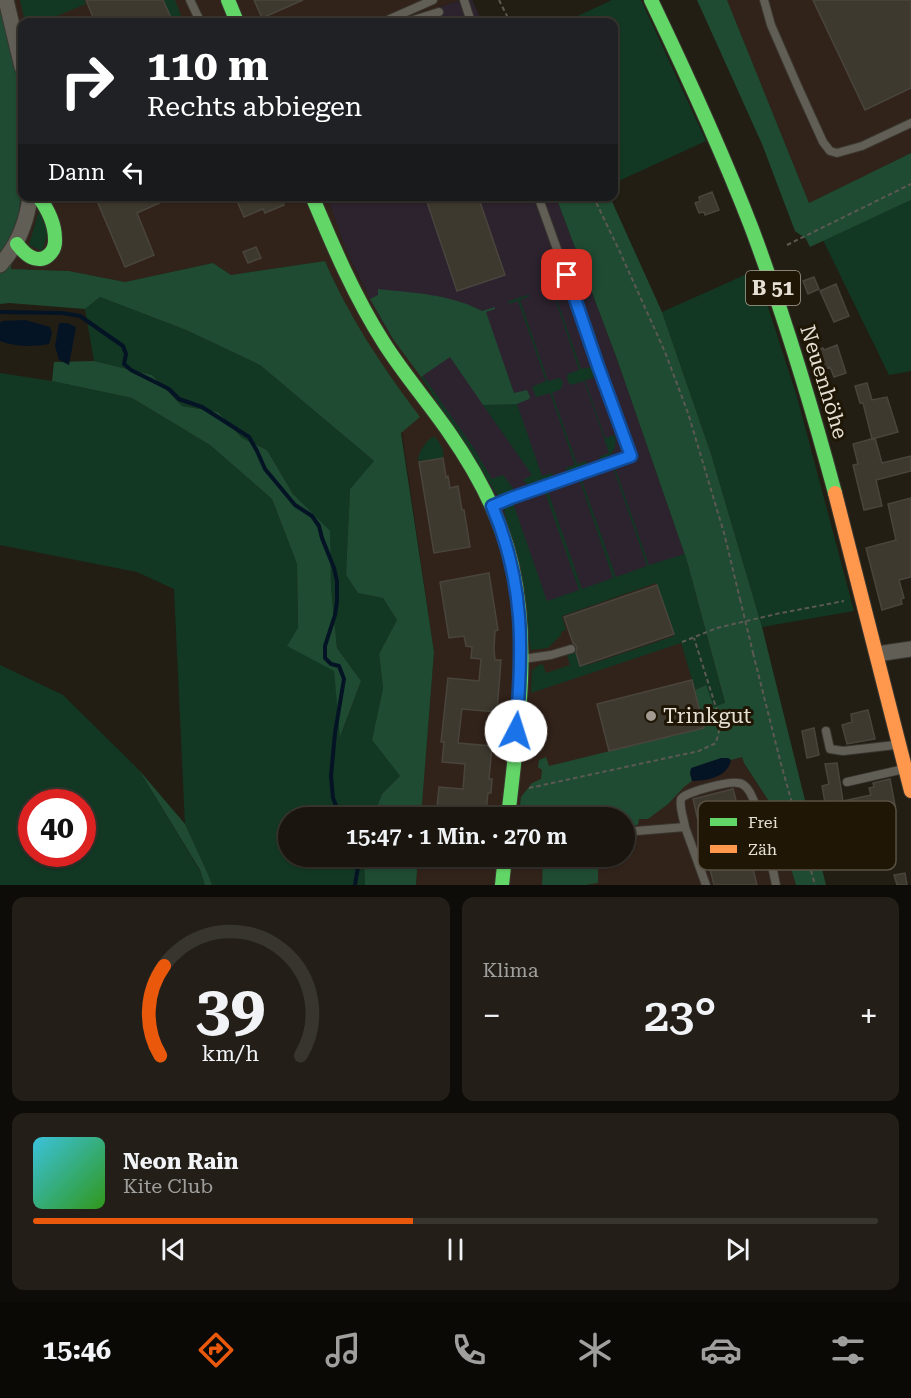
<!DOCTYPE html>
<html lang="de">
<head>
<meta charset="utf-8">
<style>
  :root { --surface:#1a160f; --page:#231f18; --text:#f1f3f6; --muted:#9f9f9e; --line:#38352f; --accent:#ea580c }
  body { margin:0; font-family:"Roboto Serif",serif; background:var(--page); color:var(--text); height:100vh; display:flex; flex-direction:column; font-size:22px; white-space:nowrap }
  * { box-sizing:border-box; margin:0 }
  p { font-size:20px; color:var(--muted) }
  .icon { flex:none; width:33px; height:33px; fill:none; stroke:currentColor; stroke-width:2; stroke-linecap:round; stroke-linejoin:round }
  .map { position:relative; height:885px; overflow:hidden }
  .drawer { display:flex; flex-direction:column; gap:12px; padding:12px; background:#0e0c08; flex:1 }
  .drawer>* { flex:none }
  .hud { position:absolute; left:18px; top:18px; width:600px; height:183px; border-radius:12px; box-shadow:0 2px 4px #0004,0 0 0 2px var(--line); background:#202124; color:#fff; overflow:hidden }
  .speed { position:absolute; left:18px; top:789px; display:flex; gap:12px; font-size:30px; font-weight:700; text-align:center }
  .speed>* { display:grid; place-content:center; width:78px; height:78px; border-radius:50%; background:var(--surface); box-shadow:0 2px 4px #0004,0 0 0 2px var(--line); line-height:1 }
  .speed .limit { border:9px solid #d22; background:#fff; color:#111 }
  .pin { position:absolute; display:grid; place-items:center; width:51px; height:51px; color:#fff; margin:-26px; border-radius:12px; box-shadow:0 3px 9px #0006 }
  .me { position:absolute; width:66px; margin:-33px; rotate:5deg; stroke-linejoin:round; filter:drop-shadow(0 0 4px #0008) }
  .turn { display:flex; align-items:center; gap:21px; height:126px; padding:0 30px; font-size:27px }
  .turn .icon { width:78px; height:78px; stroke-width:2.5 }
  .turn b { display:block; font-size:42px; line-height:51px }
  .then { display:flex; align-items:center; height:57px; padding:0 30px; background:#0003; gap:12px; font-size:22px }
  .big { font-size:45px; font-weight:600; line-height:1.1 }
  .drawer .widget { flex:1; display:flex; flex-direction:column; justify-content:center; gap:9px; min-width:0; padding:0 21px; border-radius:12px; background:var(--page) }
  .drawer .dial { align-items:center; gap:0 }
  .dial svg { height:156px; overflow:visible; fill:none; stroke:var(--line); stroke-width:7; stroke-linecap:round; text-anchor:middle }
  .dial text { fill:var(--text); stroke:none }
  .song { display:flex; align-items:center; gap:18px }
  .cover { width:72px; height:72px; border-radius:9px; background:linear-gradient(135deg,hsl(190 70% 55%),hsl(110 70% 35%)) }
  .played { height:6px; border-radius:3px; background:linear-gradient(90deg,var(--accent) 45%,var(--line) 45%) }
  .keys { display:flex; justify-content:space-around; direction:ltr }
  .heat { display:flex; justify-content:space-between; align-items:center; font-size:33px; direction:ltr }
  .drawer .tiles { flex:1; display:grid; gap:12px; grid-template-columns:1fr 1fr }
  .widget:last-child { grid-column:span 2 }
  .trip { position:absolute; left:278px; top:807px; width:357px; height:60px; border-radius:30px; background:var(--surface); box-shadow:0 2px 4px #0004,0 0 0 2px var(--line); font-weight:600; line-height:60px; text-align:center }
  .tabs { display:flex; height:96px; justify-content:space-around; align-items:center; background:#0a0906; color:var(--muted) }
  .tabs .icon { width:42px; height:42px }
  .tabs .current { color:var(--accent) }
  .tabs b { font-size:27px; color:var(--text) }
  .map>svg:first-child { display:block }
  .commercial { fill:#2c232e }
  .industrial { fill:#32231a }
  .green { fill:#123824; fill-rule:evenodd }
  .forest { fill:#1f4b32 }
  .water { fill:#041425 }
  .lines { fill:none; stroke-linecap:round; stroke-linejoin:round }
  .stream { stroke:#041425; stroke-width:4 }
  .building { fill:#3e392f; stroke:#49453d; stroke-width:1.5 }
  .lane-casing { stroke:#3a3730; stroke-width:10 }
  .street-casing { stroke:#3a3730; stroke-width:17 }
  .fast-casing { stroke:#3a3730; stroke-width:16 }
  .slow-casing { stroke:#3a3730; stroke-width:16 }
  .path { stroke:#5c5952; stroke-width:2; stroke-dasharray:4.5 3; stroke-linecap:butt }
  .lane { stroke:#615e56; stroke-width:8 }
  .street { stroke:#615e56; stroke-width:15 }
  .fast { stroke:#63d668; stroke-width:14 }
  .slow { stroke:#ff974d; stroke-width:14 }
  .path-bridge { stroke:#5c5952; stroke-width:2; stroke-dasharray:4.5 3; stroke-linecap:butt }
  .route-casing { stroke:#114b97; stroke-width:15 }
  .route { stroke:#1a73e8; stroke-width:10 }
  .poi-dot { fill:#a19b91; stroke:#1f1605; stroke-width:2 }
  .labels { text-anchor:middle; stroke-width:6; stroke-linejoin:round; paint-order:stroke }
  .shield { fill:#1f1605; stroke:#aaa396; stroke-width:1.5 }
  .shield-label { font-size:20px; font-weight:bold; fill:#e5dfd4 }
  .street-label { font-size:21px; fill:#e5dfd4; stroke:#1f1605 }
  .poi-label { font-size:21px; fill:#e5dfd4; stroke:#1f1605; text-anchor:start }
  .key { fill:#1f1605; stroke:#5a5243; stroke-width:1.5 }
  .key-label { font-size:16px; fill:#e5dfd4 }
</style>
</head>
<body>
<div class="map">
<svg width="911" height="885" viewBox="0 0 911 885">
  <rect width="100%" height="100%" fill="#221e14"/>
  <path class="commercial" d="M460,0H472L482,22H392Z
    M327,197H556L617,359L687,561L530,614L370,299L345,248Z"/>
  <path class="industrial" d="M0,0H460L392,22L382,18L369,22H22V109V100Z
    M727,0H911V153L809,203Z
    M22,188V196L327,197L345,248L359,278L383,323L456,425L530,613L687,561L725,704L744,763L772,806L796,885H416L418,857L624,856V818L421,817L434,652L395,383L375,355L347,308L325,261L231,275L213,263L125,282L69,271L11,269Z"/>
  <path class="green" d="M20,0H84L86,4L42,22H25Z
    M163,0H175L183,21L173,22Z
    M612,0H641L706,141L614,183V22H565Z
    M911,200V371L889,375L823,240Z
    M39,210L48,233L42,251L29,245Z
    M756,270L797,397L854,611L762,627L711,454L662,312Z
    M554,286L563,288L566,293L556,297L581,369L591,367L594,375L593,378L585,380L605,438L615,435C617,446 613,459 600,459L599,457L609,453L584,381L571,385L568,382L567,376L568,374L579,370L552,289L542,292L543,290Z
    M528,295L530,296L520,300L548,381L560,378L563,383L561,389L552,393L577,464L587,461L586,466L570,472L567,471L565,468L575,465L550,393L536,397L532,387L546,381L518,301L508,304L509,301Z
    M100,297L186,330L260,365L375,462L350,489L346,575L358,593L383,598L397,620L379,654L383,688L372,740L400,776L382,794L373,817L288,818V856L364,857L365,885H212L208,874L185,824L174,589L137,572L0,545V373L52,381L132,398L210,445L272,499L297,564L298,628L334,671L341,735L361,681L337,648L331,587L329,531L293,494L267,450L242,438L218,412L182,406L152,375L94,361L85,309Z
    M423,376L473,447L492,479L503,475L513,488L512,492L498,496L421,377Z
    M517,404L542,476L552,473L553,474L550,478L529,486L523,480L532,475L483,405Z
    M432,437H435C440,443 445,450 443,458L418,461C418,453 425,442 432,437Z
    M615,468L649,565L685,554L725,704L714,707L705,685L695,690L681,643L531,693L532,670L541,664L543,665L546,673L570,665L567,655L576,652L580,666L587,664L588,665L674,636L656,583L562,616L566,630L561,632V635L548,648L531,650L504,509L513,503L547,601L579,590L545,492H548L582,589L613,578L580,481L581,480L582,481L616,577L647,566L614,470Z
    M0,665L63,695L139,770L200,871L205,885H0ZM32,802H82V854H32Z"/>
  <path class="forest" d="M697,0H727L809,203L911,153V200L810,247L806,239L795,231L762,144Z
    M0,3L22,100V188L11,269L69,271L125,282L213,263L231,275L325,261C350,319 382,366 420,417L401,433L434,652L421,817H373L382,794L400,776L372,740L383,688L379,654L397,620L383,598L358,593L346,575L350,489L374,461L260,365L186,330L100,297L85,309L9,303L0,304Z
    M556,197H610L662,312L711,454L762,627L826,885H796L772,806L744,763L742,757L731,760L728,758L690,773L692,781L684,787L668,804L648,819H639L638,825L624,827V818H572L565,815L555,816L554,817L526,818V814L519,813L521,797L532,783L541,779L542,770L538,767L539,760L546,757L549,766L704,728L695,690L706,685L714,707L725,703L687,561L617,359Z
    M378,289C414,293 450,294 482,311L495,307V309L486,312L514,393L527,390L530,397L529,399L517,404L483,405L450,357L421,377L393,339L370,299L378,295Z
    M94,361L152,375L182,406L218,412L242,438L267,450L293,494L330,531L331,587L337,648L361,681L340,737L334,671L287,646L298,628L297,564L272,499L210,445L132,398L52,381L54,362Z
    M139,770L185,824L208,874L212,885H205L200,870Z
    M364,857H418L416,885H365Z
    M543,857H598V883L586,885H542Z"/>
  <path class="water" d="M25,320L50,327L52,333L49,344C34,347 15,347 0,341V323L2,321Z
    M59,323H67L76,327L69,365L59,360L55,346Z
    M721,758H728L731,760C728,777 707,781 692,781L690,773L691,768Z"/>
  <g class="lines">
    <path class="stream" d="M0,312L62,313L80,316L123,346L126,354L124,364L131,370L169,389L179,399L202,407L249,437L257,451L265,469L295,505L312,516L319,526L322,538L334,568L337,581V601L335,615L325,646V658L331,664L339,666L344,679L335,733L331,776L333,798L341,818
      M355,885L358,867V856"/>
  </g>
  <path class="building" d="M86,0H163L173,22H95Z
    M254,0H303L262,18Z
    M813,0H911V88L865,110Z
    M712,192L719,210L705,215L704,212L699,213L695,203L700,201L699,197Z
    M95,196H175L137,213L154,255L125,267Z
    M235,196H280L284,205L265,213L263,209L244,217Z
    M425,196H478L505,275L457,291Z
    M256,247L261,258L248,263L243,252Z
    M814,277L819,289L808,294L803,281Z
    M836,284L849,316L834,322L820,291Z
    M837,345L846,373L834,377L830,367L817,372L810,353L823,348L824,350Z
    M867,383L872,400L887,397L898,432L872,439L863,403H860L855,386Z
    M875,438L882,463L911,456V471L876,480L882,506L864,510L853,465L858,464L853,444Z
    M443,458L446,477L448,476L450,488L458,486L462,510H464L470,547L434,553L419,462Z
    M911,498V577L899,580L904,598L901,599L902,604L882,610L866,548L896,540L888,504Z
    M489,573L498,630L495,631L494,649L495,660H501L497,712L462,709L458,743L492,746L489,779H492L491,793H488L486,812L437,807L439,787L463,789L465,764L442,762L444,742H441L448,678L479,681L481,659L471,658L472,647L466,646L464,636L449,638L440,582Z
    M657,585L674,634L580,666L576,653L577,647L573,643L564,617Z
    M692,680L704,728L609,751L597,704Z
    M868,710L875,739L847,744L842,725L852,722L851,714Z
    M814,728L819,755L807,758L802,731Z
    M837,763L843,801L871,795L869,788L874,787L873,783L890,779L895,805L818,819L815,804L825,802L822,786L829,784L825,764Z
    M733,789L743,828L757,885H714L700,829L693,799Z
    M905,873L907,885H897L894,875Z"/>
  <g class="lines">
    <g class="lane-casing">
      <path id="lane" d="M464,0L471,22
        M764,0L771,25L798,87L823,142L830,151L837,153L862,146L911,123
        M190,22L199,19L190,0
        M385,22L390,19L433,0
        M407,22L439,12
        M493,506L631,456L538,196
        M523,659L551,655L571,649
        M826,731L830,749L843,751L895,745
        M847,782L904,769
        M685,827C684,819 679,807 681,799C684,792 730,781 738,783C741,783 744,785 746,787C759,800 772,865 776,885
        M624,832L685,827L706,885"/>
    </g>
    <g class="street-casing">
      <path id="street" d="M6,0L22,67
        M0,265C18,245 27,223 30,196
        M877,654L911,649"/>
    </g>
    <g class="fast-casing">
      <path id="fast" d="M228,0L237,22
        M651,0C687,75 722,151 752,229C784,315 811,404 835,493
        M312,196C333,246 354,296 384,343C403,373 427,401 448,431C476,471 501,517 512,565C531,648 517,734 508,818
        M17,244C21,249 25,254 31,257C44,264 56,252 55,239C55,224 47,208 38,196
        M502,885L505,856"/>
    </g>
    <g class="slow-casing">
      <path id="slow" d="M835,493L911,791"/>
    </g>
    <path class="path" d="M499,0L510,22
      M593,196L619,250L665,352L688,413L724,533L740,599
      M787,245L911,184
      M682,642L717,628L776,614L844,601
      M753,653L781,764L815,885
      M529,788L699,751L716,743L721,723L694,638
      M780,859L806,853"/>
    <use href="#lane" class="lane"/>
    <use href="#street" class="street"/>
    <use href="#fast" class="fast"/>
    <use href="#slow" class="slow"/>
    <path class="path-bridge" d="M740,599L753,653"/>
  </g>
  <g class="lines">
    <g class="route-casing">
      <path id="route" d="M516,731C523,650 525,583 492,506L511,498L631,456L598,366L567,275"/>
    </g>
    <use href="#route" class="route"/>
  </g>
  <circle class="poi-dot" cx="651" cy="716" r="6"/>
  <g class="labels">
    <rect class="shield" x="746" y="271" width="54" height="34" rx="4.5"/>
    <g class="shield-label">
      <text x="773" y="295">B 51</text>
    </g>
    <g class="street-label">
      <text transform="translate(824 382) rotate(73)" y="7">Neuenhöhe</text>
    </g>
    <g class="poi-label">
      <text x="663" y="723">Trinkgut</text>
    </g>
  </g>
  <rect x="698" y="801" width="198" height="69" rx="9" class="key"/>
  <rect x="710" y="818" width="27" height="8" fill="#63d668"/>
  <rect x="710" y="845" width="27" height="8" fill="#ff974d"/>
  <g class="key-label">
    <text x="748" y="828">Frei</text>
    <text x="748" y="855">Zäh</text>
  </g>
</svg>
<div class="speed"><div class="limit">40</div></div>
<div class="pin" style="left:567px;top:275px;background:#d93025"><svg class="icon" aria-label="arrive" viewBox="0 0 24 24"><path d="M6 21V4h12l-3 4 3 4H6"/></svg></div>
<svg class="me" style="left:516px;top:731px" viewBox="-20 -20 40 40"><circle r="19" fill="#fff"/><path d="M0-13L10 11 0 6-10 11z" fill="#1a73e8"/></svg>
<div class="trip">15:47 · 1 Min. · 270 m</div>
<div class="hud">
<div class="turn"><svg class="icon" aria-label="right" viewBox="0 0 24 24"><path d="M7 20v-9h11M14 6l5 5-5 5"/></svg><div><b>110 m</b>Rechts abbiegen</div></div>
<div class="then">Dann<svg class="icon" aria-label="left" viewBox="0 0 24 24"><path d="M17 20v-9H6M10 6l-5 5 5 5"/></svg></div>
</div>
</div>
<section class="drawer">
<div class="tiles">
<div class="widget dial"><svg viewBox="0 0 100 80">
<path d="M14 69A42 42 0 1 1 86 69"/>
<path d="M14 69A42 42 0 0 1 16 23" stroke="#ea580c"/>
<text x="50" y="56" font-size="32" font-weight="700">39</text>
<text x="50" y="72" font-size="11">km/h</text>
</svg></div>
<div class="widget"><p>Klima</p>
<div class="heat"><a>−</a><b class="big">23°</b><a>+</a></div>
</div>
<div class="widget">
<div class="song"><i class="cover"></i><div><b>Neon Rain</b><p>Kite Club</p></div></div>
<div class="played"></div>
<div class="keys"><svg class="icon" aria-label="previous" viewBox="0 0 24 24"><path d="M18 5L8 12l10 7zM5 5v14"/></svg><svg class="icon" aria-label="pause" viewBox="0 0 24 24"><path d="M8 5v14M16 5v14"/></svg><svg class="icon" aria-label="next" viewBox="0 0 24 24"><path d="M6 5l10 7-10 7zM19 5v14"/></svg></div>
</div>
</div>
</section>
<nav class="tabs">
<b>15:46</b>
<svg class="icon current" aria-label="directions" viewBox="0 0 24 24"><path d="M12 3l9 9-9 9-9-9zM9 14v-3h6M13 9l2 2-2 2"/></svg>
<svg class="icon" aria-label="music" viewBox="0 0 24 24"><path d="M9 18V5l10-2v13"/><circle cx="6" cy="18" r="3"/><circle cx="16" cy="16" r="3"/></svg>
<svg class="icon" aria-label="phone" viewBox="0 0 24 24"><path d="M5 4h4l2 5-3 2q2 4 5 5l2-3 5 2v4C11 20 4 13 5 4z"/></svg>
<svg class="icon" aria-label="climate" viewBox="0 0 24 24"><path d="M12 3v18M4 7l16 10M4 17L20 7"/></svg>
<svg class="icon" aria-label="car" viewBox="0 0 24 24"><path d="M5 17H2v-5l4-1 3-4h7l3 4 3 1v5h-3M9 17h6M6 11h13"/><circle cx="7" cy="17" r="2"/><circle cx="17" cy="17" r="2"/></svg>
<svg class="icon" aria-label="filters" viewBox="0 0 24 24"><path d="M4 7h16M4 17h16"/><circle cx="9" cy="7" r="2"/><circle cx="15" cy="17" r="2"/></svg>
</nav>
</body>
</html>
